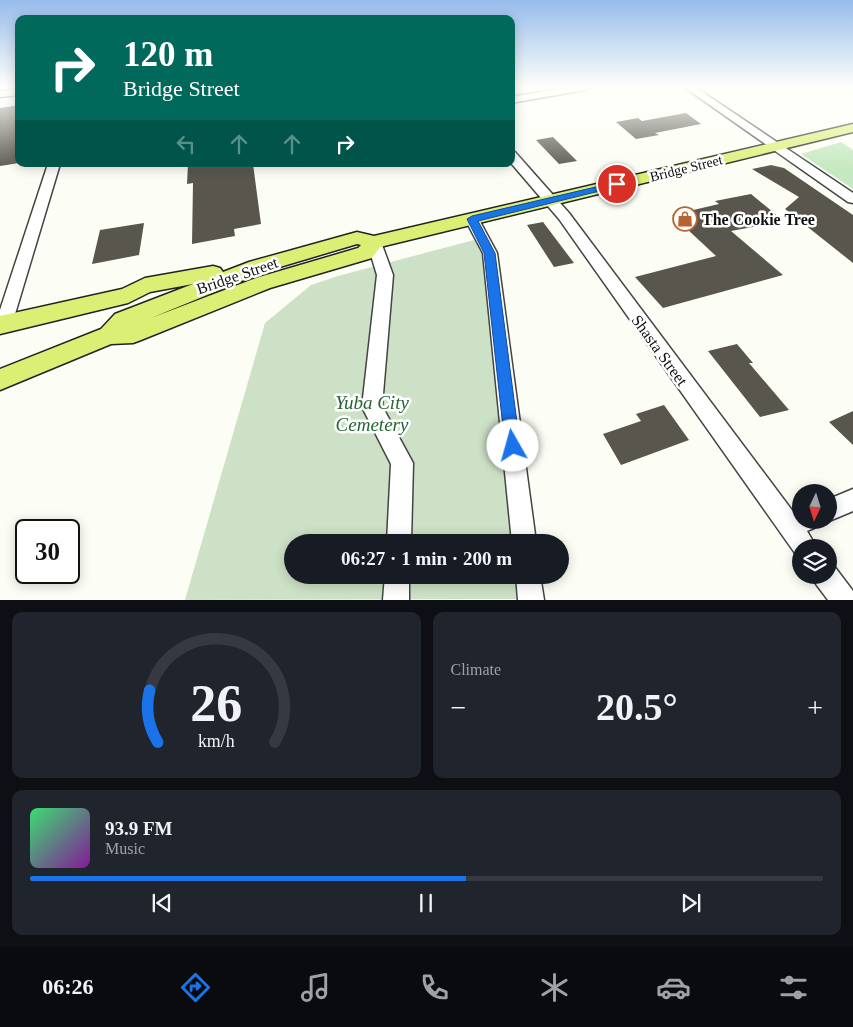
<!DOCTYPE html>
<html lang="en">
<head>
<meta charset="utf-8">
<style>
  :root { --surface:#171b24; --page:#20242c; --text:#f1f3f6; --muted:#9ea1a6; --line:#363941; --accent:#1a73e8 }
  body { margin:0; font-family:Georgia,serif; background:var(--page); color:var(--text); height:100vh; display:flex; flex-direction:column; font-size:19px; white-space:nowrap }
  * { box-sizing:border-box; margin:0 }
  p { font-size:16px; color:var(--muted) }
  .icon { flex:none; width:28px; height:28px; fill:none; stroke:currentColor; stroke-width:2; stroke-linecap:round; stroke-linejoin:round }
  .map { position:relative; height:600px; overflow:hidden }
  .side { display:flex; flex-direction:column; gap:12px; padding:12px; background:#0d0f14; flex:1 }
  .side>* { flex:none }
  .banner { position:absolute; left:15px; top:15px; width:500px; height:152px; border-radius:10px; box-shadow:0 2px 12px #0003; background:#00695c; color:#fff; overflow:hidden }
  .needle { width:32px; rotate:184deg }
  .tools { position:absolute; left:792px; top:484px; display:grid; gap:10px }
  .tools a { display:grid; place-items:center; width:45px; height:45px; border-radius:50%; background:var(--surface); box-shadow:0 2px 12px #0003; font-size:25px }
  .speed { position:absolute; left:15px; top:519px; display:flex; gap:10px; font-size:25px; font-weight:700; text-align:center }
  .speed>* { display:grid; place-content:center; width:65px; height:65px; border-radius:50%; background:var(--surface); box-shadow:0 2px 12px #0003; line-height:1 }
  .speed .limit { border:2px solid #111; border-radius:8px; background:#fff; color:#111 }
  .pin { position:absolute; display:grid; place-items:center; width:42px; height:42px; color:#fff; margin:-21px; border:2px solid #fff; border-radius:50%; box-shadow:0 1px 5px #0007 }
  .me { position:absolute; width:55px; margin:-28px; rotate:353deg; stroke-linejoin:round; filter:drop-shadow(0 0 4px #0008) }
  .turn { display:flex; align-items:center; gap:18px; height:105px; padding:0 25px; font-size:22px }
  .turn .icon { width:65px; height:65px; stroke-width:2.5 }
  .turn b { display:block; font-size:35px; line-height:42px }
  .lanes { display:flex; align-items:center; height:48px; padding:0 25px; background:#0003; justify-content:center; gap:25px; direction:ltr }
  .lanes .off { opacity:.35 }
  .big { font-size:38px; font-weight:700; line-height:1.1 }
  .side .tile { flex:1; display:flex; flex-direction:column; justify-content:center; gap:8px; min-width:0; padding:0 18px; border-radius:10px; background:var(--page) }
  .side .dial { align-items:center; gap:0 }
  .dial svg { height:130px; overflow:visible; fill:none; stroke:var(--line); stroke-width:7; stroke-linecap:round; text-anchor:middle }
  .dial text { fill:var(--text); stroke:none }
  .song { display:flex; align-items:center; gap:15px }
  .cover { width:60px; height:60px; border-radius:8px; background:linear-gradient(135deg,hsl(140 70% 55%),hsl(290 70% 35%)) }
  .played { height:5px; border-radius:2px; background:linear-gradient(90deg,var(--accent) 55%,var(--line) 55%) }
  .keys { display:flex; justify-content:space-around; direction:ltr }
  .heat { display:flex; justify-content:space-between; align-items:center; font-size:28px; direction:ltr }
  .side .tiles { flex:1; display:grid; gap:12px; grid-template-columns:1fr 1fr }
  .tile:last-child { grid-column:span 2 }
  .trip { position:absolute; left:284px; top:534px; width:285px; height:50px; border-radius:25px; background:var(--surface); box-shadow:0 2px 12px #0003; font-weight:700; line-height:50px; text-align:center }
  .tabs { display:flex; height:80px; justify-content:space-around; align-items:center; background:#090b0e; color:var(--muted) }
  .tabs .icon { width:35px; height:35px }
  .tabs .selected { color:var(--accent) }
  .tabs b { font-size:22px; color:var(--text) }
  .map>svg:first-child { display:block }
  .green { fill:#c4e8c0 }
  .cemetery { fill:#cde1c6 }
  .building { fill:#59564e }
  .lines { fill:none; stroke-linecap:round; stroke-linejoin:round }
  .minor-casing { stroke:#444; stroke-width:3 }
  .major-casing { stroke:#222; stroke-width:3 }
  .minor { fill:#fff; fill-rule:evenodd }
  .major { fill:#dbef74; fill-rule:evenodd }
  .route { fill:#1a73e8; stroke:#114b97 }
  .labels { text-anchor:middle; stroke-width:5; stroke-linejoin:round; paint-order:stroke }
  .far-street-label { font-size:14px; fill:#111; stroke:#fff }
  .poi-label { font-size:16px; font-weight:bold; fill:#111; stroke:#fff; text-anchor:start }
  .street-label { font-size:16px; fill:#111; stroke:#fff }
  .near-park-label { font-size:19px; font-style:italic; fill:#246531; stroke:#fff }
</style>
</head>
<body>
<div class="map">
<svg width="853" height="600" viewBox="0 0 853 600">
  <rect width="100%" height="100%" fill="#fcfef5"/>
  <path class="green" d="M841,142L853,150V189L801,154Z"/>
  <path class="cemetery" d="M474,240L483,254L516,542H292V575H520L523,599L185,600L265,323L311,285L338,276Z"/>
  <path class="building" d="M19,105V163L0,166V108Z
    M686,113L701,124L655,133L659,135L636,139L616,122L638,118L642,121Z
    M553,137L577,161L559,164L536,140Z
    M188,164H253L261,224L234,229L235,236L192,244L193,183L187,184Z
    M771,165L784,168L853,215V263L785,209L799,197L752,169Z
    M751,194L779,217L758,221L763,225L731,231L783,275L663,308L635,277L716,256L672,215L719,204L715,201Z
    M543,222L574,263L554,267L527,225Z
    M144,223L139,255L92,264L100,230Z
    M737,344L753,363H749L789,410L760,417L708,351Z
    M664,405L689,440L621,465L603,434L641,421L636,414Z
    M853,411V445L829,422Z"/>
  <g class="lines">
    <g class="minor-casing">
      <path id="minor" d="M569,87H590L585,90L511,103V97Z
        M684,87H695L853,193V203L848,202Z
        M19,89V95L0,97V91Z
        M511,152H515L569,213L794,513L801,510V520H818L814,528L807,531L817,548H801V558L797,556L559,219L511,163Z
        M48,164H60L12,324L10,329L4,331L0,329V310Z
        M472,215L477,216L497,253L536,542H512L483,253L465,219L467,216Z
        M374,237L379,239L381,242L393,275L382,406L413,463L411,542H387L391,464L362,407L377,275L367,242L369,239Z
        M853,489V511L829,521L826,520H829V499Z
        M829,564L834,566L853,591V600H828L816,584L813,575H829Z
        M385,575H409V600H383Z
        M516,575H540L544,600H518Z"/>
    </g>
    <g class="major-casing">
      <path id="major" d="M853,124V132L380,247L372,258L270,288L141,340L133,343L111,344L0,390V369L101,329L115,314L193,284L150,292L128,303L0,334V316L122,289L145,278L213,266L220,268L223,272L249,262L357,232L374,236ZM357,244L361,245L358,248L256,278L151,318L263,272Z"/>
    </g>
    <use href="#minor" class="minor"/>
    <use href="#major" class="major"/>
  </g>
  <linearGradient id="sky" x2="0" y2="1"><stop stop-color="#97bcec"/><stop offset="0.51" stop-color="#fefffa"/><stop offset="1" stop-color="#fefffa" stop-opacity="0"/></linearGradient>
  <rect width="853" height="171" fill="url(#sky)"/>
  <path class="route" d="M617,182L621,184L620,186L478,221L495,253L520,446L518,451L513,453L507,451L505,446L484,253L467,219L472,216Z"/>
  <defs>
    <g id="shop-ring" transform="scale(1.25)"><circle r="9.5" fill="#fff" stroke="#b86231" stroke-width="1.5"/><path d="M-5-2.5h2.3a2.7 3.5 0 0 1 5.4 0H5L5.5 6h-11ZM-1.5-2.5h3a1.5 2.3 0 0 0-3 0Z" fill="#b86231"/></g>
  </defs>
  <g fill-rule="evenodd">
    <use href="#shop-ring" x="685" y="219"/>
  </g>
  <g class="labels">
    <g class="far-street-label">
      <text transform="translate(686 168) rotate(-14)" y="5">Bridge Street</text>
    </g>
    <g class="poi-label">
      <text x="702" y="225">The Cookie Tree</text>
    </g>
    <g class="street-label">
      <text transform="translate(237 275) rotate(-19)" y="6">Bridge Street</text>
      <text transform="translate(660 350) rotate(54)" y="6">Shasta Street</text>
    </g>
    <g class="near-park-label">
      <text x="372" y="409">Yuba City<tspan x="372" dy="22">Cemetery</tspan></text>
    </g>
  </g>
</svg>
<div class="tools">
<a><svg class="needle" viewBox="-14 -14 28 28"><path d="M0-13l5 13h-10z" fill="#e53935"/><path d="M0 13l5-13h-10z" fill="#9ea1a6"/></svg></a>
<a><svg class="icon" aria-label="layers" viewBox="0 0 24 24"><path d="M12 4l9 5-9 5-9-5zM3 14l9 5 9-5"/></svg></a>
</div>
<div class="speed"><div class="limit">30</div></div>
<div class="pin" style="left:617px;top:184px;background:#d93025"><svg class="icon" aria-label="arrive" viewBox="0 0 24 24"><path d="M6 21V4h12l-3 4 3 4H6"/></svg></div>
<svg class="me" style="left:513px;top:446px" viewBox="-20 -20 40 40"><circle r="19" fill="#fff"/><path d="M0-13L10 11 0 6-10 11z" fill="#1a73e8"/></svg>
<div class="trip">06:27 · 1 min · 200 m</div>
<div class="banner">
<div class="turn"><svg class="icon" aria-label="right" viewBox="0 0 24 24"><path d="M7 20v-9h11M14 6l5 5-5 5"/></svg><div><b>120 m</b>Bridge Street</div></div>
<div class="lanes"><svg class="icon off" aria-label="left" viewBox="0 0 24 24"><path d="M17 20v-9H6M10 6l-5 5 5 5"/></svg><svg class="icon off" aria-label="ahead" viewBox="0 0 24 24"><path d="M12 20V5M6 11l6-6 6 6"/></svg><svg class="icon off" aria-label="ahead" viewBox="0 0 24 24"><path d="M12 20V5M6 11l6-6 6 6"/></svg><svg class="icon" aria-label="right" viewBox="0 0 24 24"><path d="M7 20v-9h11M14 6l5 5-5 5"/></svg></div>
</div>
</div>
<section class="side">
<div class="tiles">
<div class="tile dial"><svg viewBox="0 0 100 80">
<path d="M14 69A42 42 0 1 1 86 69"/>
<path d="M14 69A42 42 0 0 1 9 37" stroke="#1a73e8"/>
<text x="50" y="56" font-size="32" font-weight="700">26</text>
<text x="50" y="72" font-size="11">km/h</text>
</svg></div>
<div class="tile"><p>Climate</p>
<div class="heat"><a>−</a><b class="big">20.5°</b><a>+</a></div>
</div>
<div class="tile">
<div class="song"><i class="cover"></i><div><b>93.9 FM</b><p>Music</p></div></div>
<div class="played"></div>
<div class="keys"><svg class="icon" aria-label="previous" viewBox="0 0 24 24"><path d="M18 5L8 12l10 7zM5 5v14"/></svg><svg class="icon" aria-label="pause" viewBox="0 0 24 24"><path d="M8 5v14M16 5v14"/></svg><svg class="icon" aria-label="next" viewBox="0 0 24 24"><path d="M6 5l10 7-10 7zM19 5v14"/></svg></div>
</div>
</div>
</section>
<nav class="tabs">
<b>06:26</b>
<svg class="icon selected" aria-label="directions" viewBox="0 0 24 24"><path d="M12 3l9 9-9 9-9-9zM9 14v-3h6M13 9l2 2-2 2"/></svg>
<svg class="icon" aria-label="music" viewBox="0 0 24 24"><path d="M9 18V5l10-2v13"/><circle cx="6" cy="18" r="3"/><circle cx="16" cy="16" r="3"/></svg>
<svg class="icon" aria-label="phone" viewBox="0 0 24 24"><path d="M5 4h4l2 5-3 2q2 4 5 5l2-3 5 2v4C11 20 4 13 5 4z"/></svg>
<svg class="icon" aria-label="climate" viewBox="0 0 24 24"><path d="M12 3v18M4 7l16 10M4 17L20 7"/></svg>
<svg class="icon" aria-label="car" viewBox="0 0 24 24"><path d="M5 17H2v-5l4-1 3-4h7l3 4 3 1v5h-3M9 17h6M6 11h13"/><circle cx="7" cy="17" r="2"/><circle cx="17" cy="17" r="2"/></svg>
<svg class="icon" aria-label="filters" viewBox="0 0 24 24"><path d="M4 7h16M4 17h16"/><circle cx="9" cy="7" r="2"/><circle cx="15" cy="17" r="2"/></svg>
</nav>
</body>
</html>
